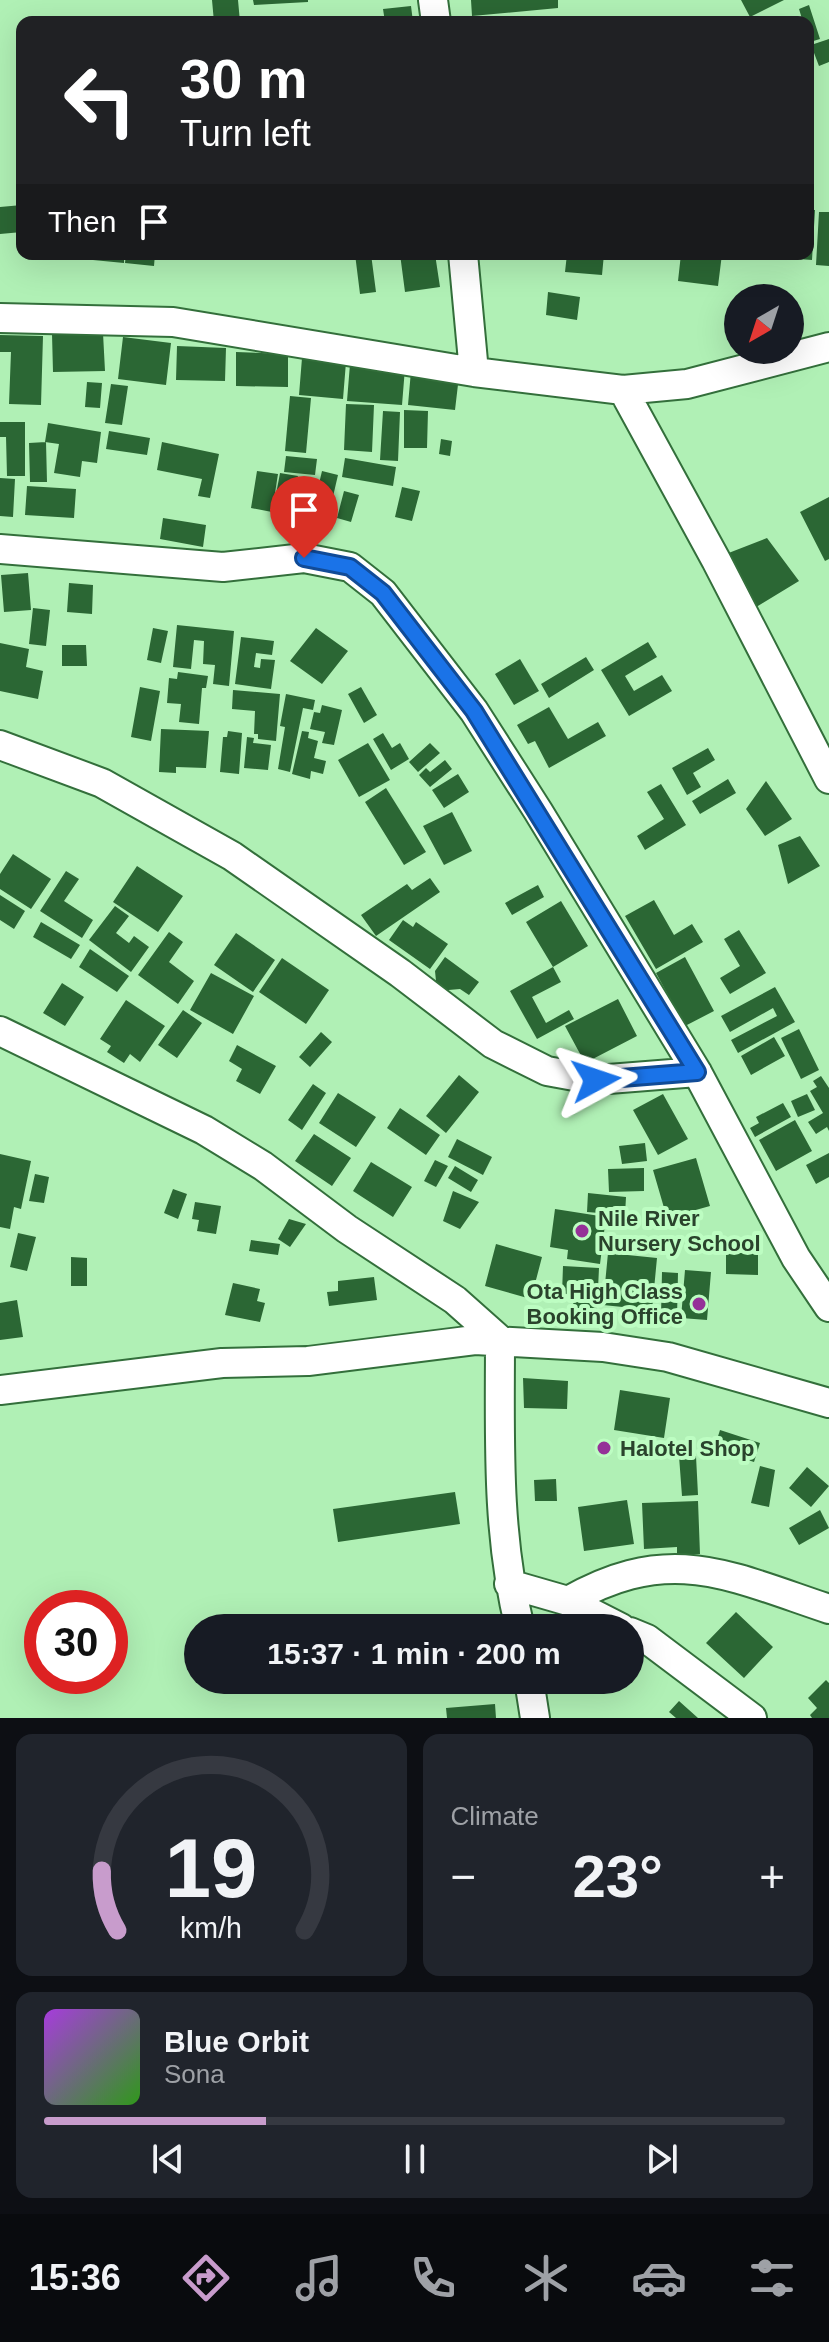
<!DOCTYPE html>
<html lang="en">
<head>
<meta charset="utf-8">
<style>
  :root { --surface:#171b24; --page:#20242c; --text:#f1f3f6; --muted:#9ea1a6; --line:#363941; --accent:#c89ccc }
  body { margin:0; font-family:Helvetica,sans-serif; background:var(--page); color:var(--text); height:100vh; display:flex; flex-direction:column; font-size:30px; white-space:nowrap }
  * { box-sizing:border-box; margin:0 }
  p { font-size:26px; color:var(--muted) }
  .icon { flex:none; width:44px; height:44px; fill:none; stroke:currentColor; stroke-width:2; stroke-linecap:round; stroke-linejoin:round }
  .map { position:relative; height:1718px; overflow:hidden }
  .drawer { display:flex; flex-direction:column; gap:16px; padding:16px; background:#0d0f14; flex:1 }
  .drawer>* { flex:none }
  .banner { position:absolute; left:16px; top:16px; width:798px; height:244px; border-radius:16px; box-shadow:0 8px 32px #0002; background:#202124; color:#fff; overflow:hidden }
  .needle { width:52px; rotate:219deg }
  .tools { position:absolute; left:724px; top:284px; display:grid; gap:16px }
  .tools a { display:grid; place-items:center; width:80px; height:80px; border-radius:50%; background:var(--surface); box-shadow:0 8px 32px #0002; font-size:40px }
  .speed { position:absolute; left:24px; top:1590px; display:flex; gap:16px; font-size:40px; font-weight:700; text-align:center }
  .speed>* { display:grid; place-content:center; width:104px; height:104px; border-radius:50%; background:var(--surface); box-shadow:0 8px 32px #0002; line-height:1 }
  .speed .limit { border:12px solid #d22; background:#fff; color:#111 }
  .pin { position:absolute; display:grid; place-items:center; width:68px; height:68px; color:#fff; margin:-82px -34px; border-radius:50% 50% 50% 0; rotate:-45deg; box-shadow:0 0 8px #0007 }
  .pin .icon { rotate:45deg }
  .me { position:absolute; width:88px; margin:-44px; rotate:85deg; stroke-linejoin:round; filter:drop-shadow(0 0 6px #0008) }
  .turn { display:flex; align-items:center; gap:28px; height:168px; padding:0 32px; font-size:36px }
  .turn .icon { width:104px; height:104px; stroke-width:2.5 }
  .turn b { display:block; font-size:56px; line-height:68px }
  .then { display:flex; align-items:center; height:76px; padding:0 32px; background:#0003; gap:16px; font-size:30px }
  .big { font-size:60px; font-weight:600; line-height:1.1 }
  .drawer .card { flex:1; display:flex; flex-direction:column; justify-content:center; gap:12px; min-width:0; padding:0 28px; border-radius:16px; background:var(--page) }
  .drawer .dial { align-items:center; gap:0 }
  .dial svg { height:208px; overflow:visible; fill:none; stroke:var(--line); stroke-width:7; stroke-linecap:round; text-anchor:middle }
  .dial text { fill:var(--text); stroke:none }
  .song { display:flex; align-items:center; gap:24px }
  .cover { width:96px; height:96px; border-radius:12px; background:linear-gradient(135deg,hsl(280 70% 55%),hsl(110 70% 35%)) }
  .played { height:8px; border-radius:4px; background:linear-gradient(90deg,var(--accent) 30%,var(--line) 30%) }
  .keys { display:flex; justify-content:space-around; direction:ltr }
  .heat { display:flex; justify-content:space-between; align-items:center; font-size:44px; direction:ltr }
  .drawer .tiles { flex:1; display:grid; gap:16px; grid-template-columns:1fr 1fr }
  .card:last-child { grid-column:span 2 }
  .trip { position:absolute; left:184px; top:1614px; width:460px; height:80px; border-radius:40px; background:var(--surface); box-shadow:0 8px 32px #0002; font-weight:600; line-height:80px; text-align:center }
  .tab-bar { display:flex; height:128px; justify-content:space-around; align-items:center; background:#090b0e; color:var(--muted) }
  .tab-bar .icon { width:56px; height:56px }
  .tab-bar .active { color:var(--accent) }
  .tab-bar b { font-size:36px; color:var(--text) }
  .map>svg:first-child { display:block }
  .building { fill:#2b6734 }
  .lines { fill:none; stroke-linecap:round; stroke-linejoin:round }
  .minor-casing { stroke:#336f3b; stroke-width:32 }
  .minor { stroke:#fff; stroke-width:28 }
  .route-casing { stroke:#114b97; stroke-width:20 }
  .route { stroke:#1a73e8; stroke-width:14 }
  .poi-dot { fill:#953198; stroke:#bdfdc2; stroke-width:3 }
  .labels { text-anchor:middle; stroke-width:8; stroke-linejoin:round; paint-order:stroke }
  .poi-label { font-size:22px; font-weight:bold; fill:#2a432c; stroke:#bdfdc2; text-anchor:start }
</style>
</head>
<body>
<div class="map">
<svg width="829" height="1718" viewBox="0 0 829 1718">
  <rect width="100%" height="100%" fill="#b0f0b5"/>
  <path class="building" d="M212,0H238L240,22H214Z
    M253,0H308V2L254,5Z
    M471,0H558V8L472,16Z
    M741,0H784L750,17Z
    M809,5L820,39L810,42L808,22H803L799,9Z
    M411,6L413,22H385L383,9Z
    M310,17V22H257L256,20Z
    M829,39V62L819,66L811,45Z
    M22,205V232L0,234V207Z
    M808,210H815L812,260L756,256L808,254Z
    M819,212H829V266L816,265Z
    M94,254H124V263L93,260Z
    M126,254H155L154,266L125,263Z
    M355,254H371L376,292L360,294Z
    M400,254H435L440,287L405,292Z
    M567,254H604L602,275L565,272Z
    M681,254H722L718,286L678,281Z
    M548,292L580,297L577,320L546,315Z
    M103,333L105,371L53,372L52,334Z
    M0,335L43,336L41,405L9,404L11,352H0Z
    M123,337L171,343L166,385L118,379Z
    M177,346L226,348L225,381L176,380Z
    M236,352L288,354V387L236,386Z
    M302,358L346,362L343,399L299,395Z
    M350,364L405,368L402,405L347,401Z
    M411,371L459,376L455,410L408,405Z
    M87,382L102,383L100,408L85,407Z
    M111,384L128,386L122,425L105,423Z
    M290,396L311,398L306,453L285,451Z
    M346,404L374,405L372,452L344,450Z
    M404,410L428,411L427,448H404Z
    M383,411L400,412L398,461L380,460Z
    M0,422H25V476H7L6,437H0Z
    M48,423L101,432L97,463L82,461L80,477L54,473L59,444L45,442Z
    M109,431L150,438L147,455L106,449Z
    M441,439L452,441L450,456L439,454Z
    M46,442L47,482H30L29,443Z
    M162,442L219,454L210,498L198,496L202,479L157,470Z
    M286,456L317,459L315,475L284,472Z
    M345,458L396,467L393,486L342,477Z
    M257,471L278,474L272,512L251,508Z
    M322,471L338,475L331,505L315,501Z
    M280,473L298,476L293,504L275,500Z
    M0,478L15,479L13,517L0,516Z
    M27,486L76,489L74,518L25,515Z
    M402,487L420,491L412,521L395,517Z
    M344,491L359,495L351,522L337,518Z
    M829,497V559L825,561L800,512Z
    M163,518L206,525L203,547L160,539Z
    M767,538L799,581L753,609L726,554Z
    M28,573L31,610L4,612L1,575Z
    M69,583L93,585L92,614L67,612Z
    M33,608L50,610L46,646L29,644Z
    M177,625L234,631L229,686L213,684L215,665L203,664L204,641L194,640L191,669L173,667Z
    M153,628L168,631L161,663L147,660Z
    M316,628L348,651L322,684L290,661Z
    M241,637L274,641L272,655L256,653L254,667L260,668L261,659L275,660L271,689L235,684Z
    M648,642L657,657L625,676L634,691L662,675L672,691L629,716L601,670Z
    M0,643L29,649L26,667L43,671L38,699L0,691Z
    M62,645H86L87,666H62Z
    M586,657L594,670L549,698L541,684Z
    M520,659L539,691L514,705L495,674Z
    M178,672L208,676L206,688H202L199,724L179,722L181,704L167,703L169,678L177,679Z
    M140,687L160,691L151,741L131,737Z
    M361,687L377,715L364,723L348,694Z
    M233,690L280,694L276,741L258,739V734H254L255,711L232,709Z
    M286,694L315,700L313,710L303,708L290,772L278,769L285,727L280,726Z
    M322,705L342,710L334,745L322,743L325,732L310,729L314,712L320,713Z
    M549,707L568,739L598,722L606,736L549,768L535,741L528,744L517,725Z
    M161,729L209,731L206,768L176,767V773L159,772Z
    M228,731L242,733L239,774L220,772L223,737H227Z
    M302,731L309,732L308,738L318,741L314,758L326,761L323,774L311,771L310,779L292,774Z
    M383,733L392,748L400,743L409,759L391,770L373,739Z
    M247,737L254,738L253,743L271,745L268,770L244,768Z
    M368,743L390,780L359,797L338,760Z
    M430,743L440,753L418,772L409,762Z
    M708,748L715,760L693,773L701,787L687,795L672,768Z
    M445,760L452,769L430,787L419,775L426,768L430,772Z
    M458,774L469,792L444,808L432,790Z
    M728,779L736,793L700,814L692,801Z
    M766,781L792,819L765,836L746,809Z
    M661,784L686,825L645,850L637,836L664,819L647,792Z
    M386,788L426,852L404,865L365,802Z
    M452,812L472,851L444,865L423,826Z
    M800,836L820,866L788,884L778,845Z
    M13,854L51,879L31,909L0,889V874Z
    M137,866L183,896L158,932L113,902Z
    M66,871L79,879L64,901L93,920L82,938L40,911Z
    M430,878L440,892L376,936L361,915L407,884L412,890Z
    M538,885L544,897L512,915L505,903Z
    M0,895L25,911L14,929L0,920Z
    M654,900L674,935L692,924L703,942L656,969L625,916Z
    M561,901L588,946L553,967L526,922Z
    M115,906L129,916L116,933L129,943L134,936L149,947L131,972L89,940Z
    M403,920L413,927L416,922L448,944L430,969L389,940Z
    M41,922L80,945L71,959L33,937Z
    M739,930L766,973L730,994L720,978L740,966L724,939Z
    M169,932L183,942L169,962L194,981L178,1004L138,975Z
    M236,933L275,960L253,992L214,965Z
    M90,949L129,976L117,992L79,967Z
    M445,957L479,982L469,995L460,989L437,991L435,971Z
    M685,957L714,1011L685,1026L656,973Z
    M282,958L329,990L306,1024L259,992Z
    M553,967L561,982L532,997L546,1023L569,1010L574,1019L537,1039L510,991Z
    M211,973L254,996L233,1034L190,1010Z
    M62,983L84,997L65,1026L43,1013Z
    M775,987L795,1022L738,1053L731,1040L777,1016L773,1008L730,1032L721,1016Z
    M618,999L637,1036L585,1063L565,1026Z
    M126,1000L165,1026L140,1062L130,1054L124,1063L107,1052L111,1046L100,1039Z
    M183,1010L202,1023L177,1058L158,1045Z
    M799,1029L819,1070L801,1079L781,1038Z
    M321,1032L332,1042L310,1067L299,1057Z
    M774,1037L785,1056L751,1075L741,1056Z
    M237,1045L276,1066L260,1094L236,1081L242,1069L229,1061Z
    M459,1075L479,1092L446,1133L426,1116Z
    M821,1076L829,1088V1131L827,1127L816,1134L808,1122L823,1113L810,1091L817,1087L813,1081Z
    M313,1084L326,1093L302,1130L288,1120Z
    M338,1093L376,1117L356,1147L319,1123Z
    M663,1094L688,1139L658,1155L633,1110Z
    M807,1094L815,1110L798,1117L791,1101Z
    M783,1103L791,1117L755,1137L750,1128L759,1123L756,1117Z
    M400,1108L440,1135L426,1155L387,1128Z
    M795,1120L812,1151L776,1171L759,1140Z
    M314,1134L351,1158L332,1186L295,1161Z
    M457,1139L492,1157L483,1175L448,1157Z
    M645,1143L647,1161L622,1164L619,1146Z
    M829,1153V1177L816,1184L806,1165Z
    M0,1154L31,1161L21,1209L14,1207L10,1229L0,1227Z
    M696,1158L710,1206L667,1218L653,1170Z
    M435,1160L448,1166L436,1187L424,1181Z
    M371,1162L412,1187L393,1217L353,1191Z
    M455,1166L478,1180L471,1192L448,1178Z
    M644,1168V1191L609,1192L608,1169Z
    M35,1174L49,1177L44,1203L29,1201Z
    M173,1189L187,1194L178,1219L164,1213Z
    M453,1191L479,1202L460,1229L443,1221Z
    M588,1193L626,1197L625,1215L587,1212Z
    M195,1202L221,1206L216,1234L197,1231L199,1220L192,1219Z
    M555,1209L606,1217L600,1264L567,1259L568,1250L550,1247Z
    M289,1219L306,1224L290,1247L278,1239Z
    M18,1233L36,1237L27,1271L10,1267Z
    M251,1240L280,1244L278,1255L249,1251Z
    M496,1244L542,1257L531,1299L485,1286Z
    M608,1253L657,1258L652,1310L603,1305Z
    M726,1253H758V1275L726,1274Z
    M71,1257L87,1258V1286H71Z
    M563,1266L599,1268L597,1310L573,1308L574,1294H562Z
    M685,1270L711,1272L707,1320L681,1318Z
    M662,1272L678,1273L677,1317L661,1316Z
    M374,1277L377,1300L329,1306L327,1292L338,1291V1281Z
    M233,1283L260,1289L257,1301L265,1303L260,1322L225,1315Z
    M17,1300L23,1337L0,1340V1303Z
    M523,1378L568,1381L567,1409L524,1408Z
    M620,1390L670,1398L664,1438L614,1430Z
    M720,1430L760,1443L754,1462L714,1449Z
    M679,1456H696L698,1495L682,1496Z
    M760,1466L775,1470L769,1507L751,1503Z
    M807,1467L829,1486L811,1507L789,1488Z
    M556,1479L557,1501H535L534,1480Z
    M455,1492L460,1524L338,1542L333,1509Z
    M627,1500L634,1544L584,1551L578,1507Z
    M698,1501L700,1554L677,1555V1547L644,1549L642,1503Z
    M820,1510L829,1528L799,1545L789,1528Z
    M736,1612L773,1647L744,1678L706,1643Z
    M826,1680L829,1683V1718H812L810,1715L817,1708L808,1698Z
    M679,1701L698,1718H676L669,1712Z
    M495,1704L496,1718H447L446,1708Z"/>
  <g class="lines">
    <g class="minor-casing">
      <path id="minor" d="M433,0L436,22
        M463,254L474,372
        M0,318L173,322L474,372L623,390L687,384L829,347
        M623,390L716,560L829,779
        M0,549L223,567L304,558L350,567L383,593L474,711L538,811L697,1072L796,1258L829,1307
        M0,745L102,783L232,856L400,973L493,1044L547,1071L596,1080L697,1072
        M0,1031L204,1130L263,1166L347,1229L455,1300L500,1340C500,1437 496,1533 520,1628
        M0,1390L222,1363L308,1361L475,1340L603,1347L668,1357L829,1403
        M509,1584L568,1601L621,1628
        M568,1601C670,1543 727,1575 829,1609
        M630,1632L647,1639L752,1718
        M529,1680L535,1718"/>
    </g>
    <use href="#minor" class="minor"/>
  </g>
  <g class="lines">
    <g class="route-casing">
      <path id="route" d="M304,558L350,567L383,593L474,711L697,1072L596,1080"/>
    </g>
    <use href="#route" class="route"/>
  </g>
  <g class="poi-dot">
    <circle cx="582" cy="1231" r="8"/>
    <circle cx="699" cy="1304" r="8"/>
    <circle cx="604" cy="1448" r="8"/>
  </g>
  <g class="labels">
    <g class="poi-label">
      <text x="598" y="1226">Nile River<tspan x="598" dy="25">Nursery School</tspan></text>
      <text x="683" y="1299" text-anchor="end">Ota High Class<tspan x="683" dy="25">Booking Office</tspan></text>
      <text x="620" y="1456">Halotel Shop</text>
    </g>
  </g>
</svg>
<div class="tools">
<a><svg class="needle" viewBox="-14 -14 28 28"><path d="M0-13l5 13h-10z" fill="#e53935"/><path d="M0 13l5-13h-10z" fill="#9ea1a6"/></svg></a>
</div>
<div class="speed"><div class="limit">30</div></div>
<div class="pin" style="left:304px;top:558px;background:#d93025"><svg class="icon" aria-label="arrive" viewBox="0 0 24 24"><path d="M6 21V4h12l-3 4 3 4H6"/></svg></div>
<svg class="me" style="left:596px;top:1080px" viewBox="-20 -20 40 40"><path d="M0-17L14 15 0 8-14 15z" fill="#1a73e8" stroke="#fff" stroke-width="4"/></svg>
<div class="trip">15:37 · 1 min · 200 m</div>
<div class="banner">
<div class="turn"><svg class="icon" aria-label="left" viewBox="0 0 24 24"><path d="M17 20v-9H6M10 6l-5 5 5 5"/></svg><div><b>30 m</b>Turn left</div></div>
<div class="then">Then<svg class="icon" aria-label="arrive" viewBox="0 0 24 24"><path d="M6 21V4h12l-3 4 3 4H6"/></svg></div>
</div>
</div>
<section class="drawer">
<div class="tiles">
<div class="card dial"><svg viewBox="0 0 100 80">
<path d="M14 69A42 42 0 1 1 86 69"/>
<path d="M14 69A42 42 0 0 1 8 46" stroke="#c89ccc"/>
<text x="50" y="56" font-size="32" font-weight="700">19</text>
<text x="50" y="72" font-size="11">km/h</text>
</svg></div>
<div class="card"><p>Climate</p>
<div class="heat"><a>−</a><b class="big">23°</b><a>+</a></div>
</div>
<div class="card">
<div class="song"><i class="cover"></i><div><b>Blue Orbit</b><p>Sona</p></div></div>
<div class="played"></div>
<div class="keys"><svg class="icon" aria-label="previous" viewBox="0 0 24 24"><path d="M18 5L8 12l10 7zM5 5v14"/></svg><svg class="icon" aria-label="pause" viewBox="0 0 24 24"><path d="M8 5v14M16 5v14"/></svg><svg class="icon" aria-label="next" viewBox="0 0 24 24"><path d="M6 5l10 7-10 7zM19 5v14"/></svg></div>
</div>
</div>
</section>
<nav class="tab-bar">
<b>15:36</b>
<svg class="icon active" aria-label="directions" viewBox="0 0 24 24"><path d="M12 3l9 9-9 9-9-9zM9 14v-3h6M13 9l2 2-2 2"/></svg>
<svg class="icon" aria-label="music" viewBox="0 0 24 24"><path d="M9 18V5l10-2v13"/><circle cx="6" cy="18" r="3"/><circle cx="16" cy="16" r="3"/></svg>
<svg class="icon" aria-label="phone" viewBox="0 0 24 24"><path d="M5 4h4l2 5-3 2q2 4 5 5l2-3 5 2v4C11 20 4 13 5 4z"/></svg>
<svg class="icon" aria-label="climate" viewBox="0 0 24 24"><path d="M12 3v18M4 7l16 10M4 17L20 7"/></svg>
<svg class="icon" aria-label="car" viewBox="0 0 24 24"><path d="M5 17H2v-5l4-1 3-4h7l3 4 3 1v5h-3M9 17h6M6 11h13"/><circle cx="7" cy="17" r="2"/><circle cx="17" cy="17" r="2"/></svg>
<svg class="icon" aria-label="filters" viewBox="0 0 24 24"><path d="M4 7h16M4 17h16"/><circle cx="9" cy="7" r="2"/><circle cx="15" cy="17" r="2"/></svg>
</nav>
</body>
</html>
